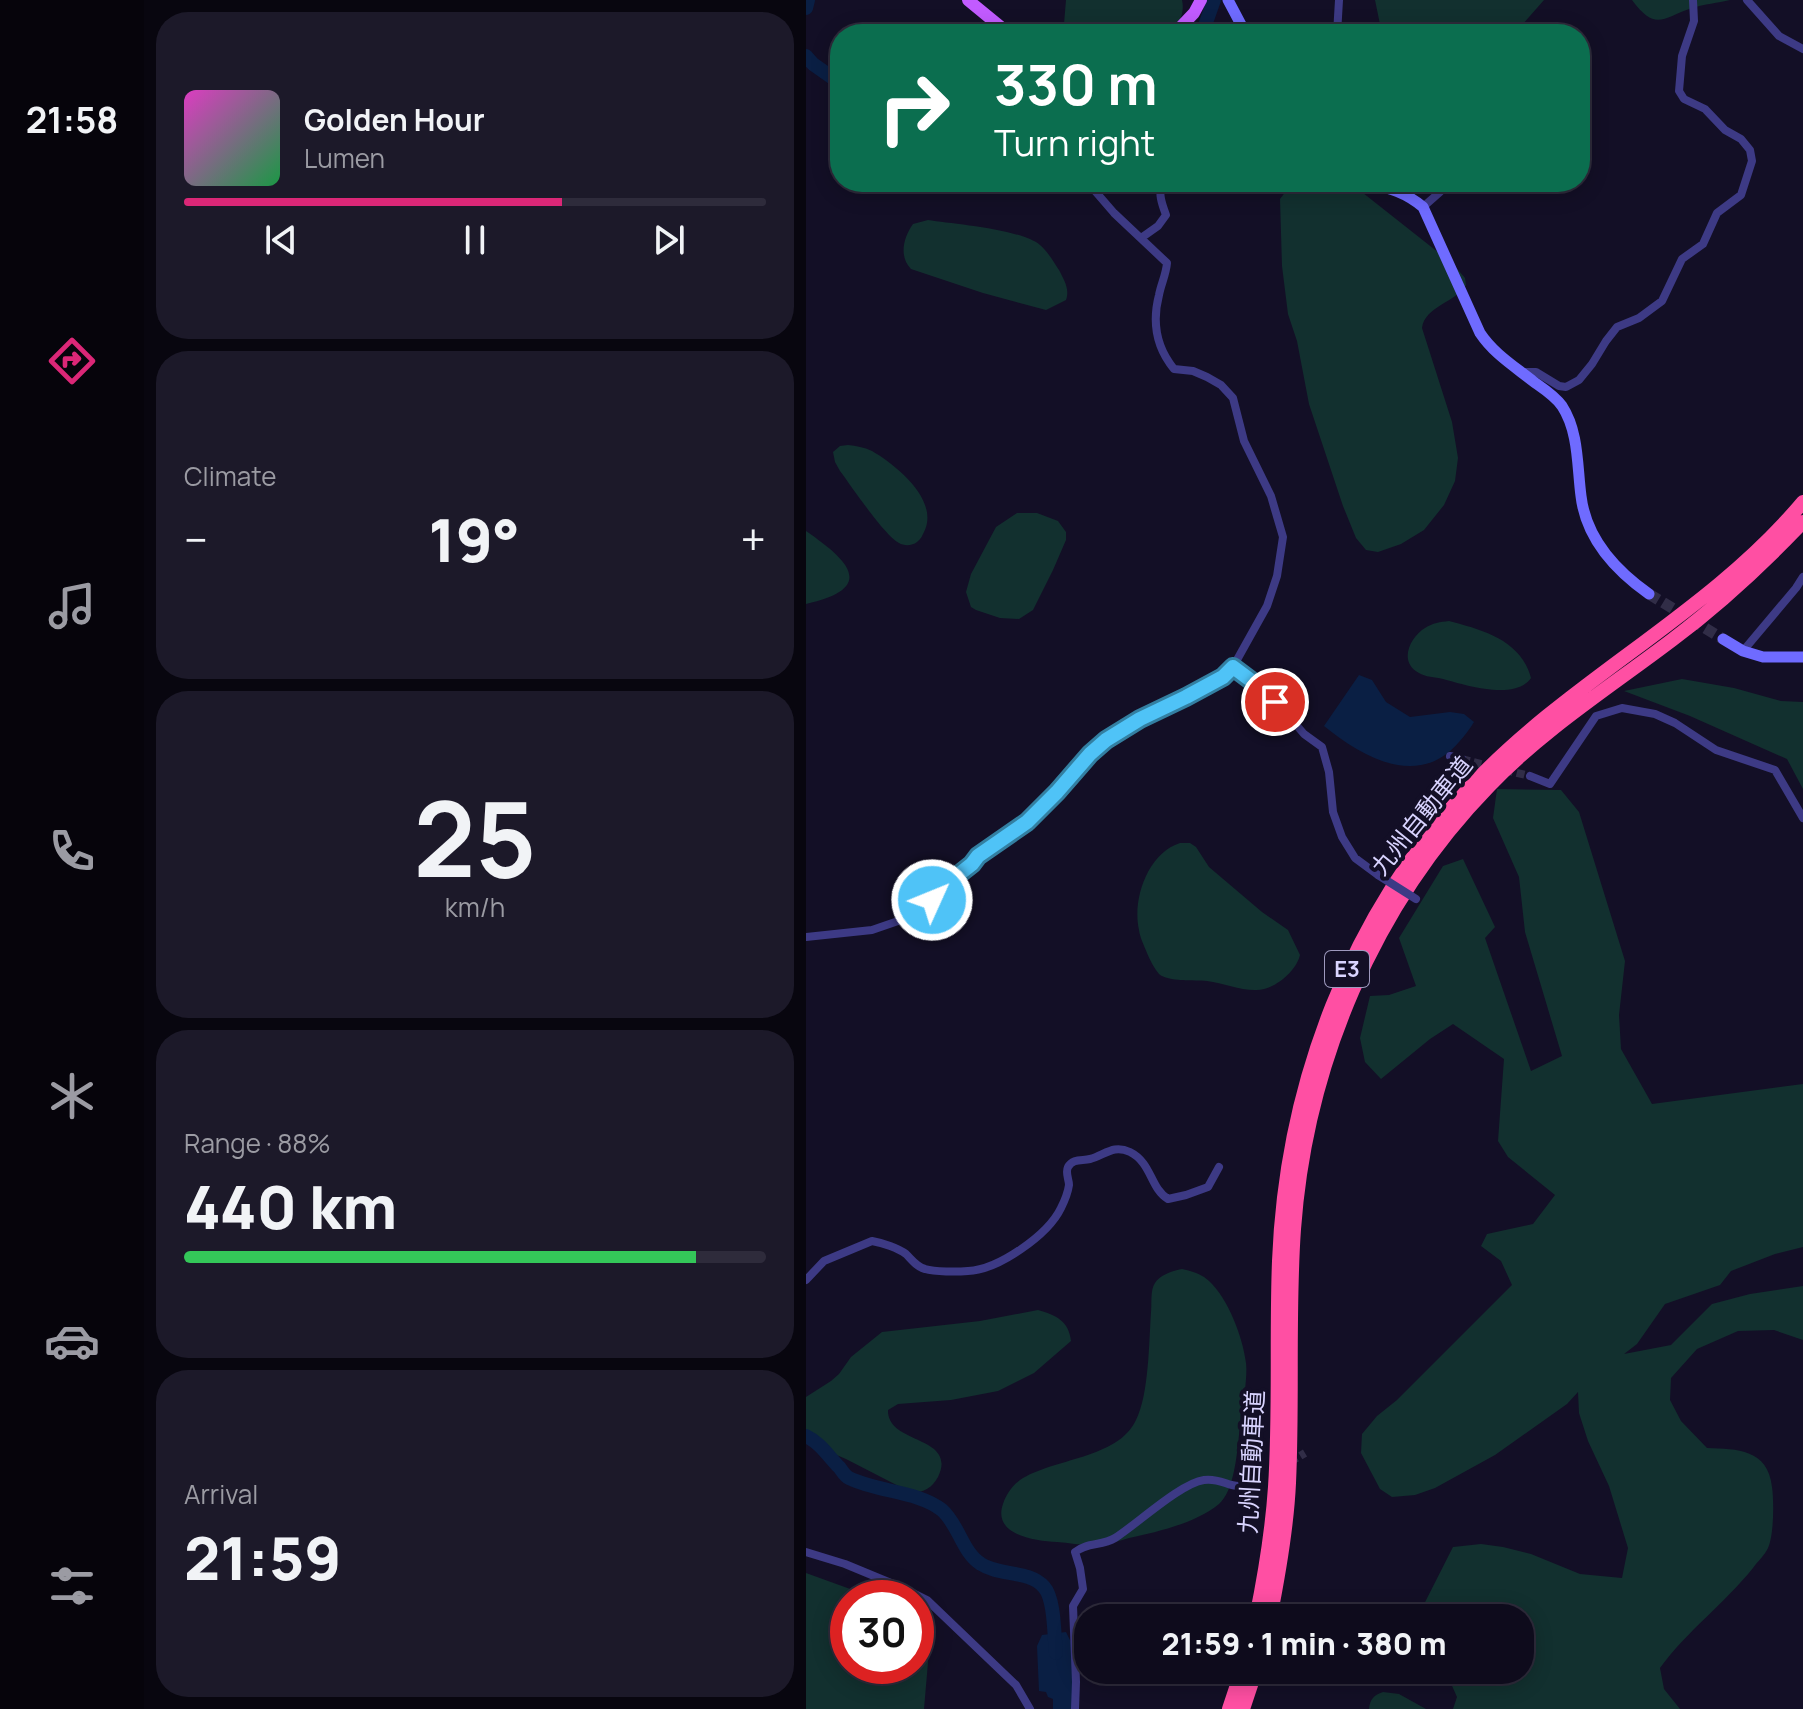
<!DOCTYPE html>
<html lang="en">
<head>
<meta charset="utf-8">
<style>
  :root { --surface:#0e0b1c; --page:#1c1929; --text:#f1f3f6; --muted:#9b9ba3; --line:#2e2b3b; --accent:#db2777 }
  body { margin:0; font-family:Manrope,"Noto Sans JP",sans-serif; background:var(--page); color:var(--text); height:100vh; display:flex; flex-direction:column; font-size:30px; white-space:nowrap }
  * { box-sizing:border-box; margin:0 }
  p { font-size:26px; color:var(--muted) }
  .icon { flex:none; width:44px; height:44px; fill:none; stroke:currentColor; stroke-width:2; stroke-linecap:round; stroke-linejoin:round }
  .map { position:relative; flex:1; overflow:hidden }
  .side { display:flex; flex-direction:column; gap:12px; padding:12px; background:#08060f; width:662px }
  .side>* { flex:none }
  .top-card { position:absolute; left:24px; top:24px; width:760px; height:168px; border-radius:32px; box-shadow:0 4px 20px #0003,0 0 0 2px var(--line); background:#0b6e4f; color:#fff; overflow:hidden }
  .speed { position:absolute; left:24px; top:1580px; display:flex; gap:16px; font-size:40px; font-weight:700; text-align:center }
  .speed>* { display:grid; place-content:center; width:104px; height:104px; border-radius:50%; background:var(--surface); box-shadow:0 4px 20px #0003,0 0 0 2px var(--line); line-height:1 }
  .speed .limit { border:12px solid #d22; background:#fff; color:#111 }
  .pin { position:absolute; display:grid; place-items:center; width:68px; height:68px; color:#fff; margin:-34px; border:4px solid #fff; border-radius:50%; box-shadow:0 2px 8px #0007 }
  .me { position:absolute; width:88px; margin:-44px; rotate:46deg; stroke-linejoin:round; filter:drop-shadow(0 0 6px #0008) }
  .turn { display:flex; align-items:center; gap:28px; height:168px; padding:0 32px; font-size:36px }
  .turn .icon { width:104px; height:104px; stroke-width:2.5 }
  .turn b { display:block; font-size:56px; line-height:68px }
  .big { font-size:60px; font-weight:800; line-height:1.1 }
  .side .card { flex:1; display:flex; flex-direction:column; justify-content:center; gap:12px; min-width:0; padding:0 28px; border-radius:32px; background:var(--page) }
  .side .dial { align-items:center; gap:0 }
  .dial b { font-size:104px; line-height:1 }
  .song { display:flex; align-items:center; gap:24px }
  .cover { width:96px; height:96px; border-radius:12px; background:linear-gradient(135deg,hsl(310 70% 55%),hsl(140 70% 35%)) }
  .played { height:8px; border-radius:4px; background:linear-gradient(90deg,var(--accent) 65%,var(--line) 65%) }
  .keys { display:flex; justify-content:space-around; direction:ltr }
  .heat { display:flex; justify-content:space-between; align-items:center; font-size:44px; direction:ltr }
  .charge { height:12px; border-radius:6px; background:linear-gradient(90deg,#34c759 88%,var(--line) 0) }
  .trip { position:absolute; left:268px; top:1604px; width:460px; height:80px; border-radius:32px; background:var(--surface); box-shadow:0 4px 20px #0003,0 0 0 2px var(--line); font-weight:800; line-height:80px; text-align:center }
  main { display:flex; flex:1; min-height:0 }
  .menu { display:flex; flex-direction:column; width:144px; justify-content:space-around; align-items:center; background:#06040b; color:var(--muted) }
  .menu .icon { width:56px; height:56px }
  .menu .active { color:var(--accent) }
  .menu b { font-size:36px; color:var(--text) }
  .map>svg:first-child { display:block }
  .green { fill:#12302f }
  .water { fill:#0a1f44 }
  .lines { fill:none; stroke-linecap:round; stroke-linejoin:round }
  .river { stroke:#0a1f44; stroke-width:14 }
  .street-tunnel { stroke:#312d47; stroke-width:8; stroke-dasharray:8 4; stroke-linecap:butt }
  .secondary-tunnel { stroke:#312d47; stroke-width:11; stroke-dasharray:11 5.5; stroke-linecap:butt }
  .street { stroke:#3d3a85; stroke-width:8 }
  .secondary { stroke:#6f6bff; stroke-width:11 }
  .primary { stroke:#c25bff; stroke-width:12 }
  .highway { stroke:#ff4fa3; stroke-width:14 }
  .street-bridge { stroke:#3d3a85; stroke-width:8 }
  .route-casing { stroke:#337fa1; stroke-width:20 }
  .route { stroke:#4fc3f7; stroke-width:14 }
  .labels { text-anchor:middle; stroke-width:8; stroke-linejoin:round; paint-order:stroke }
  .shield { fill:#130f26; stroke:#9e99be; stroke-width:2 }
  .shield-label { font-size:22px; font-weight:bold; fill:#d9d4ff }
  .street-label { font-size:24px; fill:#d9d4ff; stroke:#130f26 }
</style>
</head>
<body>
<main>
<nav class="menu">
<b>21:58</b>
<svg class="icon active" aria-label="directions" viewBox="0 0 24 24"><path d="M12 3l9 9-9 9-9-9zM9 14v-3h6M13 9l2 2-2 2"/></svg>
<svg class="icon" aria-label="music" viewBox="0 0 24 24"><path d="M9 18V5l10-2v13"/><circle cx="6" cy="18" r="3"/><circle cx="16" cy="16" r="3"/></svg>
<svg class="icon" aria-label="phone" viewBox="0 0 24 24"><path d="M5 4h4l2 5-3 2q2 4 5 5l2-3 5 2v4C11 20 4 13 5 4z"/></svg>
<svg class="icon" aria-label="climate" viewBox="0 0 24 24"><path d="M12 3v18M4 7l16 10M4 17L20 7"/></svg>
<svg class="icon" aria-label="car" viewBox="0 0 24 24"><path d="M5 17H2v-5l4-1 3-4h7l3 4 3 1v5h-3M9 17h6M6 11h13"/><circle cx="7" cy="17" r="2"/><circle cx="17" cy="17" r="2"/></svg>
<svg class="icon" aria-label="filters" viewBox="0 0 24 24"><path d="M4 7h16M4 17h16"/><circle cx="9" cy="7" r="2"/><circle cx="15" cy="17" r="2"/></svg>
</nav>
<section class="side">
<div class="card">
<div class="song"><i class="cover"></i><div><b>Golden Hour</b><p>Lumen</p></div></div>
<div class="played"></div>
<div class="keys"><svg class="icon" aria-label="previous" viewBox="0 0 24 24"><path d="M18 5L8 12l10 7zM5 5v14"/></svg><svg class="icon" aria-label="pause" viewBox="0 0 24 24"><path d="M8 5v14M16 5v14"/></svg><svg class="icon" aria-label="next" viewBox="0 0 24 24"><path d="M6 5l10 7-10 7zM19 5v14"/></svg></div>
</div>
<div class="card"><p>Climate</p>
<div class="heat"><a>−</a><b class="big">19°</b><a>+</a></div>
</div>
<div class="card dial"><b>25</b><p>km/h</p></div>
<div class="card"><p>Range · 88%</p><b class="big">440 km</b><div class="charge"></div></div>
<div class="card"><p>Arrival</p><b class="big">21:59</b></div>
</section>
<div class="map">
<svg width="997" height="1709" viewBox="0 0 997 1709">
  <rect width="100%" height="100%" fill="#130f26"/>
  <path class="green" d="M260,0H376C379,13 373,23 367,34H262L258,24Z
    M569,0H738L708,34H576Z
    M826,0H924C912,3 898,4 886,8C856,18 850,32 826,0Z
    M487,182H536L552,189L647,264L659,278L660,285C649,303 619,306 616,328L646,422L652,458L649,481L638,505L618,530L595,544L572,552L560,550L550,538L537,506L503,404L491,341L482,314L476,266L474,199Z
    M122,220C147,224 215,229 234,245C242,252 247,261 253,270C258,280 264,289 260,300L240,310L177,293L105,269C93,257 97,238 107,224Z
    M42,445C50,446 58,447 66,451C90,465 134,500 118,532C116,536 115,539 111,542C106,546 98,546 93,543C78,535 46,487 34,471L29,462L27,452L34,446Z
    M211,513H231L252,521L260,532V540L247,570L227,610L213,619L194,618L170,610L165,607L160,592L165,574L190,527Z
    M0,531C42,560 72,588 0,604Z
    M643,621C677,630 715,640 725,678C709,701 659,685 637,679C629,677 619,677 613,673C592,662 604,637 619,628C627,623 634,622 643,621Z
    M876,679L928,688L975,701L997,702V789L981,759L884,716L818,691Z
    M691,789L755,790L773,812L819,961L813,1015L815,1049L846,1104L997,1084V1247L969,1254L925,1271L914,1285L859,1304L831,1344L818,1354L865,1345L906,1304L944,1294L997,1286V1340L968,1330L932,1331L891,1349L865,1378L864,1400L875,1421L901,1448C931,1449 962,1449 966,1487C968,1501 968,1535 962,1548C959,1555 951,1562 947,1568C918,1604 881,1631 854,1668L858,1689L874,1709H647L651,1697L639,1670H714V1618H611L647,1547L675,1544L697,1547L725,1554L774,1574L816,1578L822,1548L803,1486L782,1441L773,1413L772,1392L761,1404L689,1455L629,1488L609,1495L586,1497L574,1489L555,1453L556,1434L571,1416L591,1400L706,1285L695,1261L675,1246L681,1234L727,1224L749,1195L702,1157L692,1141L698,1059L647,1024L624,1039L575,1079L559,1062L554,1038L564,996L583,995L610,986L593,938L637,866L657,859L689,927L679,938L725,1071L756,1056L719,932L713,877L687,818Z
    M374,843H384L390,847L403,867L456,912L482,930L494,955C490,972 467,991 449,990C433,990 417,983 401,981C389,980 362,982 353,974C348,968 344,960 341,953C338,945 334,938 333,930C326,899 342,853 374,843Z
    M376,1269C385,1271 396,1274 403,1281C422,1298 437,1338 440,1363C442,1380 435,1416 433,1435C431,1454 428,1491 413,1504C390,1523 351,1532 323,1538C313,1541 303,1544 293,1545C279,1546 264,1543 251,1542C229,1541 186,1535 197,1504C200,1495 206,1486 214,1480C247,1458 312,1459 330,1420C343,1395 343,1341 345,1312C346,1304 344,1290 349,1283C355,1274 367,1271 376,1269Z
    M232,1310C250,1315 263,1321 265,1341L228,1373L192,1391L145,1400L92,1404L82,1410C81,1445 152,1435 132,1477C126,1488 118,1492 106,1493L40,1459L0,1442V1397L25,1381L33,1374L45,1357L76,1332L174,1321Z
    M0,1573L69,1598H42V1666H110V1627L124,1639L118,1709H0Z
    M577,1692L593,1694L620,1709H563C564,1699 568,1695 577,1692Z"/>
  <path class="water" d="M553,675L566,680L580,702L604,717L644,712L658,714L668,722C664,729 659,735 653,742C613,789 557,758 518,726Z
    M260,1632L266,1644V1709H247V1699L242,1697L240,1692L233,1691L231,1646L236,1635Z"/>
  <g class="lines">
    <path class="river" d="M0,8L2,0
      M396,34L408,0
      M0,56L7,64L34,83
      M0,1436C13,1442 21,1454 31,1465C36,1469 37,1475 43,1478C71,1492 112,1491 136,1510C153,1525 156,1552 175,1564C193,1576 223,1570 238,1587C249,1599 248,1637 250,1653"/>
    <path class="street-tunnel" d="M656,759L686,767
      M699,770L724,776
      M484,1462L499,1453"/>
    <path class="secondary-tunnel" d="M843,594L917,639"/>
    <path class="street" d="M941,0L973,36L997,49
      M531,34L533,0
      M617,207L634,192L631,182
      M335,238L352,226L360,215C356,204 352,194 356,182
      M716,372H730L753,386L760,387L773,380L786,364L800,341L811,327L833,318L856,301L876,259L897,244L911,213L935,195L946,161L944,150L935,139L919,130L899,109L878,99L873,91L876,56L888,21L887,0
      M937,651L990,588L997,577
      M427,667L451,685L486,720L498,734L516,747L523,772L527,812L536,837L549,858L572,875
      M644,756L656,759
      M724,776L744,784L790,716L816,708L849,714L869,723L910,750L969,770L997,818
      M0,937L66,930L95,920L113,909L126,900L147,879L166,864L172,856L221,822L251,792L284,754L300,740L334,719L380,697L417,677L427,667L461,606L471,576L477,537L465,496L438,441L427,398L415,385L401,377L387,371L368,369C350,347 346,322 353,295C355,284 360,275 361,263L308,213L289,191L277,182
      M0,1280L18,1261L66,1241C77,1243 92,1248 100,1254C106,1260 111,1267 119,1269C129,1272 151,1272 162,1271C192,1270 242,1235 255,1208C258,1202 262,1192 263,1185C263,1179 259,1173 262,1167C267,1158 276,1161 284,1159C299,1155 307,1144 324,1152C346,1163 344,1188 362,1199L380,1195L402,1187L413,1167
      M0,1552L39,1564L97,1588L121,1600L210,1685L224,1709
      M269,1709L270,1682L267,1606L277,1589L274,1568L269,1552C281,1542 296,1546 309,1538C331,1524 375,1483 398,1480C421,1477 425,1495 452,1480"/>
    <path class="secondary" d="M422,0L440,34
      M558,182C582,188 598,191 617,207L674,333C688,354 708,366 728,382C738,389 749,396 756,406C773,432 771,466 775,496C780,539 809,570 843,594
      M917,639L937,651L957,657H997"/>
    <path class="primary" d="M162,0L196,28L208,34
      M368,34L388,13L395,0"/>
    <path class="highway" d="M450,1618C459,1574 466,1531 469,1487C474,1412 470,1336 473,1261C480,1085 544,915 665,786C765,679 902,615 997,502
      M464,1618C473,1573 481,1528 483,1483C487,1398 482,1313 488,1229C500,1065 568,904 683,786C738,729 804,687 866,640C914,604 956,565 997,522
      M423,1709L436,1670
      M437,1709L450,1670"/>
    <path class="street-bridge" d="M572,875L610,899"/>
  </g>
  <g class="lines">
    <g class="route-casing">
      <path id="route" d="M126,900L147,879L166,864L172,856L221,822L251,792L284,754L300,740L334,719L380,697L417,677L427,667L451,685L469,702"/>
    </g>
    <use href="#route" class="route"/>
  </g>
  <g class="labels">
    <rect class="shield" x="519" y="951" width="44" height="36" rx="6"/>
    <g class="shield-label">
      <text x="541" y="977">E3</text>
    </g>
    <g class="street-label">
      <text transform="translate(616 816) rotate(-51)" y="8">九州自動車道</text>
      <text transform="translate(446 1462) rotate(-87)" y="8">九州自動車道</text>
    </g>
  </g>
</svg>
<div class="speed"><div class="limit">30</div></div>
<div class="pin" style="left:469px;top:702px;background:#d93025"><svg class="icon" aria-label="arrive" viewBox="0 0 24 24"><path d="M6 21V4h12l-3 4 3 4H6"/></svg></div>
<svg class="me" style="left:126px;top:900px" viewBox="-20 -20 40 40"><circle r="17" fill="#4fc3f7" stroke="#fff" stroke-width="3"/><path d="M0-11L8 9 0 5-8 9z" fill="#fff"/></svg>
<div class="trip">21:59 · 1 min · 380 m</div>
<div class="top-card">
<div class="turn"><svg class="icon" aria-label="right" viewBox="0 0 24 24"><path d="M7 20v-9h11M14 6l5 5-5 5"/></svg><div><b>330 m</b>Turn right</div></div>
</div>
</div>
</main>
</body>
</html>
